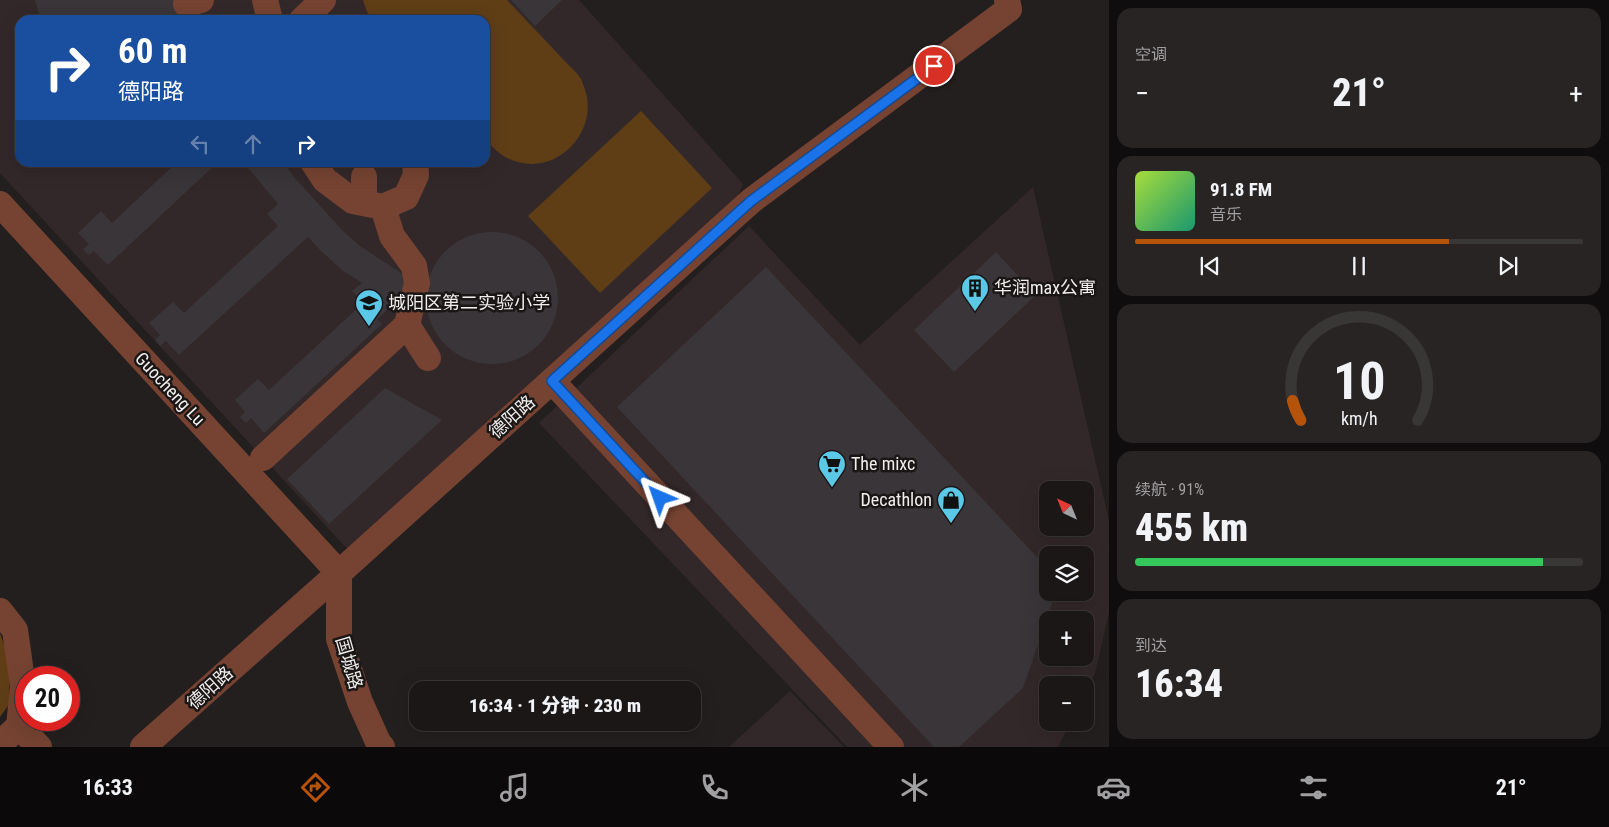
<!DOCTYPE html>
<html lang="zh">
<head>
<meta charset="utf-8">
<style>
  :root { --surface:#1b1717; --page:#282424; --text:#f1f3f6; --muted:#a09fa1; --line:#393636; --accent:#b45309 }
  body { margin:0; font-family:"Roboto Condensed","Noto Sans SC",sans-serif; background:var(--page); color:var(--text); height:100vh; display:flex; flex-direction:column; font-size:19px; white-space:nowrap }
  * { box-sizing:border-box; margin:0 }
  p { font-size:16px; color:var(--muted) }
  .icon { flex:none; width:28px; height:28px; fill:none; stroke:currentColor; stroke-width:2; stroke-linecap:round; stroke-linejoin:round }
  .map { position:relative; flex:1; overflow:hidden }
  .drawer { display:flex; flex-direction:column; gap:8px; padding:8px; background:#0f0d0d; width:500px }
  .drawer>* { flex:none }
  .guide { position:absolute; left:15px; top:15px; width:475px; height:152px; border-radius:15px; box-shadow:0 5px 20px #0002,0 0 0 1px var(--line); background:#1a4fa0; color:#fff; overflow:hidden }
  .needle { width:32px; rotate:317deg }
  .buttons { position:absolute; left:1039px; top:481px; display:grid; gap:10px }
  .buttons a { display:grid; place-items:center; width:55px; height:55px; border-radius:10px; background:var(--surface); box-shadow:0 5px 20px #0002,0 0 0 1px var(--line); font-size:25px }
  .speed { position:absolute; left:15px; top:666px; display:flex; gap:10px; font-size:25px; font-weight:700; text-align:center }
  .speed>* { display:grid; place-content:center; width:65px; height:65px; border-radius:50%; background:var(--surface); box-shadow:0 5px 20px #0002,0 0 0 1px var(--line); line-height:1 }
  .speed .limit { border:8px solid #d22; background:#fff; color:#111 }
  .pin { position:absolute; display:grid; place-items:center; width:42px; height:42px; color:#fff; margin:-21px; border:2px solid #fff; border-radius:50%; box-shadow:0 1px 5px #0007 }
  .me { position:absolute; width:55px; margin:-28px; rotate:317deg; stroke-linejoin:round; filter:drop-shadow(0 0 4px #0008) }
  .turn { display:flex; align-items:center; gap:18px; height:105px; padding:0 20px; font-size:22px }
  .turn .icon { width:65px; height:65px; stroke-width:2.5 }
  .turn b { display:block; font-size:35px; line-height:42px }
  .lanes { display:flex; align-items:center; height:48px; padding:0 20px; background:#0003; justify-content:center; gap:25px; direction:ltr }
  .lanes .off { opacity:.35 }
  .big { font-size:38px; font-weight:800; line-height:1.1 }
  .drawer .tile { flex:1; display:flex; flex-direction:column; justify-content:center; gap:8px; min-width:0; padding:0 18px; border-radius:15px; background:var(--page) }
  .drawer .dial { align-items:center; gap:0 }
  .dial svg { height:130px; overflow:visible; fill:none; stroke:var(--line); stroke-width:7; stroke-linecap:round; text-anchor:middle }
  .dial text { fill:var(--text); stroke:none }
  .song { display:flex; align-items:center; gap:15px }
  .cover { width:60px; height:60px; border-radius:8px; background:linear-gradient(135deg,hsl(80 70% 55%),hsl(160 70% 35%)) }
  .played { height:5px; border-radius:2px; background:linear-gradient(90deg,var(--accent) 70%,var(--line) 70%) }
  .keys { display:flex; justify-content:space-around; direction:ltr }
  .heat { display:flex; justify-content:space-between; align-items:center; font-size:28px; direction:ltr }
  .charge { height:8px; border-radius:4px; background:linear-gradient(90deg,#34c759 91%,var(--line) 0) }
  .trip { position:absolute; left:409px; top:681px; width:292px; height:50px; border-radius:15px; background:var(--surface); box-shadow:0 5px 20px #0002,0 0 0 1px var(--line); font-weight:800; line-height:50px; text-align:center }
  .tabs { display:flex; height:80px; justify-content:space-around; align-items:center; background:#0b0909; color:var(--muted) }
  .tabs .icon { width:35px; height:35px }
  .tabs .on { color:var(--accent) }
  .tabs b { font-size:22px; color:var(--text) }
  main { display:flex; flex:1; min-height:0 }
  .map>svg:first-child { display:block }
  .built { fill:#332829; fill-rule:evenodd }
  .green { fill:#5f3e16 }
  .building { fill:#393538 }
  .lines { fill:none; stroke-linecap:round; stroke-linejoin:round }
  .minor { stroke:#764332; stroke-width:26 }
  .route-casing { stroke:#114b97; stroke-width:12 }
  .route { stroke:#1a73e8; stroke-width:9 }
  .labels { text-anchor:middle; stroke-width:5; stroke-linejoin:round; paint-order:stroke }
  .poi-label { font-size:18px; fill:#f1eeee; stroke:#1a1616; text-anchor:start }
  .street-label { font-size:18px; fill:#f1eeee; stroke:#1a1616 }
</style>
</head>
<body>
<main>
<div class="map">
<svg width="1109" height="747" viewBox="0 0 1109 747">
  <rect width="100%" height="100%" fill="#241f1f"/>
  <path class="built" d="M0,0H579L743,184L738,196L351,553L0,173ZM20,20H485V162H20Z
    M1033,187L1109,521V613L1095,673L1085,692V685H1048V722L1070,723L1058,747H847L539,423L749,226L860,345ZM1048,490H1085V528H1048ZM1048,555H1085V592H1048ZM1048,620H1085V658H1048Z
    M790,691L844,747H729Z"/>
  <path class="green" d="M363,0H507C525,19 542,37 560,56C566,63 576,71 581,79C583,83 586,92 587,97C594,136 555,175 515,161C502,157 494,149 485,139V20H374L367,12Z
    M641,111L712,188L600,293L528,216Z
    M0,633L8,657L10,703L0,717Z"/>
  <path class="building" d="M35,0H185L191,20H41Z
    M511,0H562L535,26Z
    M177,162H218L108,265L94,251L89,255L83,249L89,244L78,233L101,211L112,223Z
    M243,162H283L294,177L342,230L360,246L412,280L393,307L392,306L377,319L382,324L264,433L251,418L246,423L240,417L245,412L235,400L258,379L269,390L363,303L352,291L362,283L342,270L321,251L308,237L179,355L166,341L160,346L155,340L160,335L149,323L173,302L184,313L278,226L267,214L278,204Z
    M426 298a66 66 0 1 1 132 0a66 66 0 1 1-132 0Z
    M996,252L1036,295L954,372L914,330Z
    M766,267L1048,569V592H1056L1023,688L959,747H934L617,407Z
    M385,388L442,420L329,524L287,479Z"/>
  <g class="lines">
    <path class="minor" d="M265,0L270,20
      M186,4L201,0
      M302,20L323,0
      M313,162L325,180L353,201L383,207L406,197L416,175L415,162
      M364,203V177
      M0,204L339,573V639L360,702L379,744L382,747
      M383,207L392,236L414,266L417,283L407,325L428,358
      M552,381L891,747
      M263,458L407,325
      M0,611L15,630L23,687L19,726L39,747
      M0,744L19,726
      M143,747L339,573L751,201L1009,9L1007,0"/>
  </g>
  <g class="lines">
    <g class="route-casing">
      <path id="route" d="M660,498L552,381L751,201L934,66"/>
    </g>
    <use href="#route" class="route"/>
  </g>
  <defs>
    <g id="building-pin" transform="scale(1.4375)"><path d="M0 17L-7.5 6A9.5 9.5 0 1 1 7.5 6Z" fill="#5ac8e6" stroke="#1a1616"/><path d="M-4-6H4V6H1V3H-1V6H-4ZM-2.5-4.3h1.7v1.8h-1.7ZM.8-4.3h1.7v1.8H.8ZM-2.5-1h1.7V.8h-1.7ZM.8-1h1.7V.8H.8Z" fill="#111"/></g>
    <g id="school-pin" transform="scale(1.4375)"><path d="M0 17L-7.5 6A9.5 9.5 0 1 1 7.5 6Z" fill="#5ac8e6" stroke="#1a1616"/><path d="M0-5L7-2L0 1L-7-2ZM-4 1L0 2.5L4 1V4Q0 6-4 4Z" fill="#111"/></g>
    <g id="supermarket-pin" transform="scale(1.4375)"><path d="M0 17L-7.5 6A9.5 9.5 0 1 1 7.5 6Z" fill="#5ac8e6" stroke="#1a1616"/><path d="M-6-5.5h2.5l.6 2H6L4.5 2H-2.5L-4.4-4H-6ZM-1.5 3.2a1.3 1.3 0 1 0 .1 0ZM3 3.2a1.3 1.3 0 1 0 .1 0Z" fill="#111"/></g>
    <g id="shop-pin" transform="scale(1.4375)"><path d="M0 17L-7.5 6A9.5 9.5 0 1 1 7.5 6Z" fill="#5ac8e6" stroke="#1a1616"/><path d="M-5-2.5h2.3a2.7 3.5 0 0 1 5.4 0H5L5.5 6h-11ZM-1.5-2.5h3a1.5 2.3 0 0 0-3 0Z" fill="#111"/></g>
  </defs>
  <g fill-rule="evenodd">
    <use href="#building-pin" x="975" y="288"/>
    <use href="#school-pin" x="369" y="303"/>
    <use href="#supermarket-pin" x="832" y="464"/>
    <use href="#shop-pin" x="951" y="500"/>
  </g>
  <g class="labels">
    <g class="poi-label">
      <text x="994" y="294">华润max公寓</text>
      <text x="388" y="309">城阳区第二实验小学</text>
      <text x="851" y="470">The mixc</text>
      <text x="932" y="506" text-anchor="end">Decathlon</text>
    </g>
    <g class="street-label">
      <text transform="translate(170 389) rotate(47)" y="6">Guocheng Lu</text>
      <text transform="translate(512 417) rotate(-42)" y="6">德阳路</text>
      <text transform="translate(349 663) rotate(74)" y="6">国城路</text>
      <text transform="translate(210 688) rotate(-42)" y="6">德阳路</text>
    </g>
  </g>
</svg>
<div class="buttons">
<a><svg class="needle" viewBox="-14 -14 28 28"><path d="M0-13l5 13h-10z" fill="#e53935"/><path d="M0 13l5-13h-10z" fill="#a09fa1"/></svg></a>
<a><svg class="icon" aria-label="layers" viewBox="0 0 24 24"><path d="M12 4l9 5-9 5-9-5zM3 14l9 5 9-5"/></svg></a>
<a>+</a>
<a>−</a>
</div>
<div class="speed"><div class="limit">20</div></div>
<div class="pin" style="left:934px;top:66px;background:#d93025"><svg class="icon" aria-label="arrive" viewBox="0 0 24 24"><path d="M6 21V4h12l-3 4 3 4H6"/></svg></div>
<svg class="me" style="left:660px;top:498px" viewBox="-20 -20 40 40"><path d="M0-17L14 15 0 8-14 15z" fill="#1a73e8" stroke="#fff" stroke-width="4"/></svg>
<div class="trip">16:34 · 1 分钟 · 230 m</div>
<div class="guide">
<div class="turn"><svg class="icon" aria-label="right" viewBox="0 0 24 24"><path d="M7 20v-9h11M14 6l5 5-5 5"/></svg><div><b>60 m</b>德阳路</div></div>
<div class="lanes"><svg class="icon off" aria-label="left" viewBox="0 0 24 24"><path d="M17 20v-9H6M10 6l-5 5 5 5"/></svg><svg class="icon off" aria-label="ahead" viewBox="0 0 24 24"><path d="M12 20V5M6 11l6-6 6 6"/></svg><svg class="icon" aria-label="right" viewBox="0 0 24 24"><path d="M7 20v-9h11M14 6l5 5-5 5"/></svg></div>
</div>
</div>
<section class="drawer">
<div class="tile"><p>空调</p>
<div class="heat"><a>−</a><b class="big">21°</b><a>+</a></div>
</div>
<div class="tile">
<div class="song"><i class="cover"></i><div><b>91.8 FM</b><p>音乐</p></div></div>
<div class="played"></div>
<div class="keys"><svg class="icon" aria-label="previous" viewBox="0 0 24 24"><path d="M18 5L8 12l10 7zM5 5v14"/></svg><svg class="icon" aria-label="pause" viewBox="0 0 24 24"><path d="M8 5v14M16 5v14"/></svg><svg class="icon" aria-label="next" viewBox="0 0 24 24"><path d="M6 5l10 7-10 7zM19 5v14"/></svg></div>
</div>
<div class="tile dial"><svg viewBox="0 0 100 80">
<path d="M14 69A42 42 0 1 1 86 69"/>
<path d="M14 69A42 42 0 0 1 9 57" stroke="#b45309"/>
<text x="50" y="56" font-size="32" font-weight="700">10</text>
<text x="50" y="72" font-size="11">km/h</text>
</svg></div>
<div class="tile"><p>续航 · 91%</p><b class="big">455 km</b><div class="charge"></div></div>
<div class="tile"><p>到达</p><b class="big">16:34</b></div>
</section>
</main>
<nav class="tabs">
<b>16:33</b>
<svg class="icon on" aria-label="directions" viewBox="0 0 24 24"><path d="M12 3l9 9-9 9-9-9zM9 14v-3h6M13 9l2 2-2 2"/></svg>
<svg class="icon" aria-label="music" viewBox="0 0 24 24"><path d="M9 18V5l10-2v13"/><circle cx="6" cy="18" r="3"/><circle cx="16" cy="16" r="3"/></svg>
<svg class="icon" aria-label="phone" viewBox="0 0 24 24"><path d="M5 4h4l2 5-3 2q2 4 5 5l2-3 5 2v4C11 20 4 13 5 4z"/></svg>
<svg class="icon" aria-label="climate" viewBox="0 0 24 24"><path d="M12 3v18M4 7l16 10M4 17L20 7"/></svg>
<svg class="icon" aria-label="car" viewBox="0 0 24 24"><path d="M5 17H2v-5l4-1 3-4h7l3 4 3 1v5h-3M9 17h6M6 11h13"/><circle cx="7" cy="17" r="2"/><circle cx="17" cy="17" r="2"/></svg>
<svg class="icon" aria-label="filters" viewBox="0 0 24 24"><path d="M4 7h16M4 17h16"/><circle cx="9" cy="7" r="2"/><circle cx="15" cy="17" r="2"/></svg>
<b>21°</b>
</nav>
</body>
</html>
